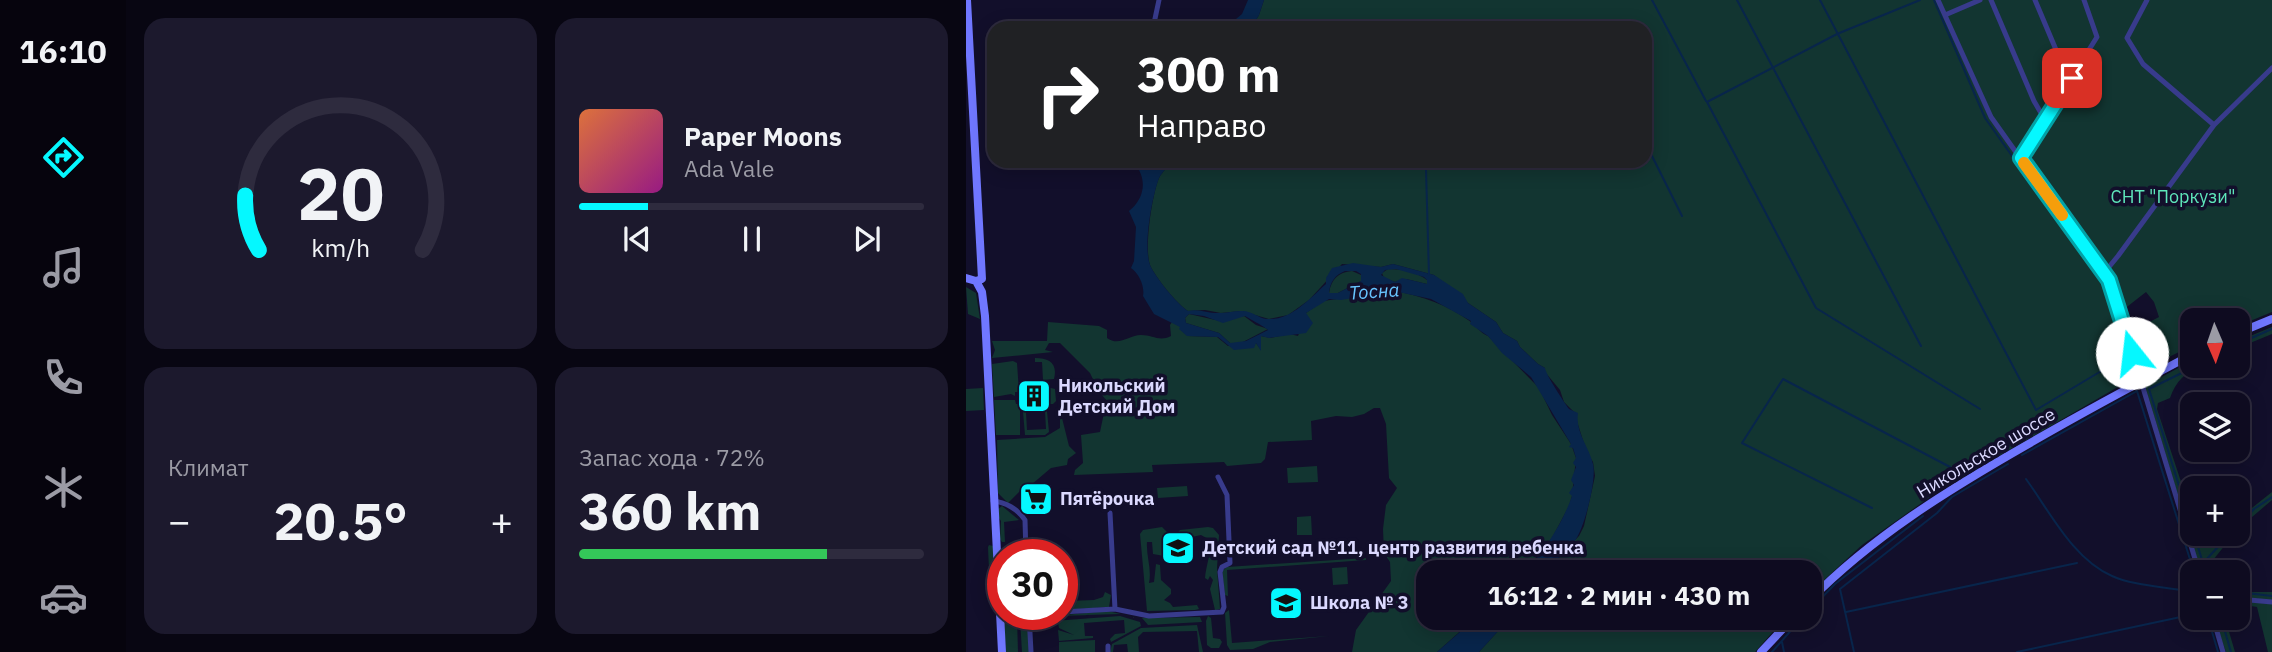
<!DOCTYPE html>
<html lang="ru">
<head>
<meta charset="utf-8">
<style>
  :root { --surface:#0e0b20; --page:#1c192d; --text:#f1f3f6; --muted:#9b9ba5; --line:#2e2b3e; --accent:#05f8ff }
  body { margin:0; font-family:"IBM Plex Sans",sans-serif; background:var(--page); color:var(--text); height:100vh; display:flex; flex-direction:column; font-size:26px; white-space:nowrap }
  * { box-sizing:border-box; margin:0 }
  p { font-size:23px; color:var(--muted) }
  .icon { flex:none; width:38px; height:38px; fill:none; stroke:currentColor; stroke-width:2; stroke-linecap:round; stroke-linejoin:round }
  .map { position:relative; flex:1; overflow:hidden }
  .side { display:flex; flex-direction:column; gap:18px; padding:18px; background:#080612; width:840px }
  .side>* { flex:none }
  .banner { position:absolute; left:21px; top:21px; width:665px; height:147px; border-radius:21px; box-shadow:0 4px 18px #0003,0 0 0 2px var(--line); background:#202124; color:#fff; overflow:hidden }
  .needle { width:46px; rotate:178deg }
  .buttons { position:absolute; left:1214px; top:308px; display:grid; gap:14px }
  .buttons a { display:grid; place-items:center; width:70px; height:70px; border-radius:14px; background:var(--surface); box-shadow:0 4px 18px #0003,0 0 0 2px var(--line); font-size:35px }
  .speed { position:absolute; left:21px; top:539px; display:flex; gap:14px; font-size:35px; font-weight:700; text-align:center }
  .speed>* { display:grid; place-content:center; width:91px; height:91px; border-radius:50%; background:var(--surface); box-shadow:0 4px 18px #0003,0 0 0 2px var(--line); line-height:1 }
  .speed .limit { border:10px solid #d22; background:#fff; color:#111 }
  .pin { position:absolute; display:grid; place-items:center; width:60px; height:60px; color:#fff; margin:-30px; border-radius:14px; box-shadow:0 4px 10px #0006 }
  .me { position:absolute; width:77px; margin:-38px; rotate:344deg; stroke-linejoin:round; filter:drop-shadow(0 0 5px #0008) }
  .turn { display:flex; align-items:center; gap:24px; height:147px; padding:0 35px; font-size:32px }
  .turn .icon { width:91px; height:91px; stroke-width:2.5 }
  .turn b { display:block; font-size:49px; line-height:60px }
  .big { font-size:52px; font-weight:700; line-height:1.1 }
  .side .tile { flex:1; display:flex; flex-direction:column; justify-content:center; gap:10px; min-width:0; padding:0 24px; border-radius:21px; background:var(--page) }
  .side .dial { align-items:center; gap:0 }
  .dial svg { height:182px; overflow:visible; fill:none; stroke:var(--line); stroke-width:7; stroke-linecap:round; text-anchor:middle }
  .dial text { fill:var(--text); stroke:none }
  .song { display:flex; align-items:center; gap:21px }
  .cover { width:84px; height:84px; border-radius:10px; background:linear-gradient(135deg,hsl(20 70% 55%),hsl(310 70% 35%)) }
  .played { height:7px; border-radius:4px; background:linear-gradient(90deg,var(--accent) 20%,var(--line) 20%) }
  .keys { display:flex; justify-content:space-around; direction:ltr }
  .heat { display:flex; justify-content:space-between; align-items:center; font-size:38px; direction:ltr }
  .charge { height:10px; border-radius:5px; background:linear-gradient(90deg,#34c759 72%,var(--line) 0) }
  .side .tiles { flex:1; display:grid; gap:18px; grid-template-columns:repeat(2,1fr) }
  .trip { position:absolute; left:450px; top:560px; width:406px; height:70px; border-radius:21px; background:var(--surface); box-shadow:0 4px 18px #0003,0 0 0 2px var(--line); font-weight:700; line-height:70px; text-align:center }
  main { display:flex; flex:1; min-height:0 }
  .tab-bar { display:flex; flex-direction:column; width:126px; justify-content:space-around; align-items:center; background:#06040d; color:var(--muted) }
  .tab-bar .icon { width:49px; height:49px }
  .tab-bar .selected { color:var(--accent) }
  .tab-bar b { font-size:32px; color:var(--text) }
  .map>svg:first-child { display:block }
  .green { fill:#123531 }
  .water { fill:#08254b; fill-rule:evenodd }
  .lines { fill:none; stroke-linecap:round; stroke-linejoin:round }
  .stream { stroke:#08254b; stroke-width:2 }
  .street { stroke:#383b8c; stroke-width:5 }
  .secondary { stroke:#7077ff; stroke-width:8 }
  .route-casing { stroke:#03a1a6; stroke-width:18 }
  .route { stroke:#05f8ff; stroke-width:12 }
  .slow { stroke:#f59e0b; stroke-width:12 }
  .labels { text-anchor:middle; stroke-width:7; stroke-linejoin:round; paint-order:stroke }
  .park-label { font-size:18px; fill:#5ee6ba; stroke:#120f2b }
  .poi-label { font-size:18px; font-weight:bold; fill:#dbd9ff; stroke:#120f2b; text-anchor:start }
  .street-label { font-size:18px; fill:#dbd9ff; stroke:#120f2b }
  .water-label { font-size:19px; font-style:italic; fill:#67c4ff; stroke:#120f2b }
</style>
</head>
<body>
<main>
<nav class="tab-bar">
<b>16:10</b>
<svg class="icon selected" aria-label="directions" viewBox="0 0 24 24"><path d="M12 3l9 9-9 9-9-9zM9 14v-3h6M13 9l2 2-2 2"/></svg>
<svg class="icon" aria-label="music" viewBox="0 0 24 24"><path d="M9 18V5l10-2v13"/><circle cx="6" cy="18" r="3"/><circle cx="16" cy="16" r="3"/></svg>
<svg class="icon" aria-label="phone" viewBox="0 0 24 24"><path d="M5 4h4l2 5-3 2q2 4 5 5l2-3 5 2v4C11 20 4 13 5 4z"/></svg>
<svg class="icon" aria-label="climate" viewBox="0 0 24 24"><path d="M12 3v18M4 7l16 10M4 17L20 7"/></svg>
<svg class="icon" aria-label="car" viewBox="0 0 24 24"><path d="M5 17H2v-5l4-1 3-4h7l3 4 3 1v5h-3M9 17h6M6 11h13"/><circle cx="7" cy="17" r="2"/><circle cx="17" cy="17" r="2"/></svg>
</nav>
<section class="side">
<div class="tiles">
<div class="tile dial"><svg viewBox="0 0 100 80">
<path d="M14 69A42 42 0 1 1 86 69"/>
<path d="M14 69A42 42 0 0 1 8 45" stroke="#05f8ff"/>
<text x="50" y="56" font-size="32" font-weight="700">20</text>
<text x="50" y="72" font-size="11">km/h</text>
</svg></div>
<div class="tile">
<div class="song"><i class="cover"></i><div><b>Paper Moons</b><p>Ada Vale</p></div></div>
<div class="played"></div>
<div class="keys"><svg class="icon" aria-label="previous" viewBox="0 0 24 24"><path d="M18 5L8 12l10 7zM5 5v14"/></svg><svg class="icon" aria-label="pause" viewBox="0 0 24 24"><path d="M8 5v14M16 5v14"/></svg><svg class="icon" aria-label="next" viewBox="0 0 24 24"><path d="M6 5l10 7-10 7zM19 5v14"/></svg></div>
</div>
<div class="tile"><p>Климат</p>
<div class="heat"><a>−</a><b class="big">20.5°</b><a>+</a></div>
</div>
<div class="tile"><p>Запас хода · 72%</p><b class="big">360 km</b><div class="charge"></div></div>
</div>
</section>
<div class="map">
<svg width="1306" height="652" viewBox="0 0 1306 652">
  <rect width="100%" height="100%" fill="#120f2b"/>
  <path class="green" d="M298,0H970L1023,118L1145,290L1169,377L974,490L896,545L844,593V572H586L595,554L613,536L618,526L629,476L627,462L621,453L608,412L598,402L594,390L579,372V368L572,364L554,347L551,341L537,333L530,322L502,303L468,275L427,264L415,267L376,264L343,300L322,315L303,319L275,311L255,313L239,310L222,311C211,304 189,277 184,265C178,249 186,194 193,178C196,172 202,167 206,161H679V28H285L293,15Z
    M972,0H1306V312L1272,326V320H1227V345L1175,371L1167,351L1169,352L1172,350L1166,331L1193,317L1188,302L1180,292L1157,310H1153L1147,289L1025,117Z
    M422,269C436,269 451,272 461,280V284L440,279L429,282L418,278L416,273Z
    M386,271L395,275V281L370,294L363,293C365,280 372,272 386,271Z
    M0,287L10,293L14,319L2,314Z
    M428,291C456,296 482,305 505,322C511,327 514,333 522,336L573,388L586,415L605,444L610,458L606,496L603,506L586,538L558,572H462V618H509L471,652H386L390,630L425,581L424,562L418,553L417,529L420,505L431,488L423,478L420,424L414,408H408L398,414L386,417L370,416L345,421L346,440L302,442L299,459L295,463L261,466L258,462L186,465L187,472L108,475L109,470L117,463L115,435L134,432L139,408L144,404L133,392L124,373L94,343H83L79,350L87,352L26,358L29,350L26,341H81L82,322L133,326L141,330V338C153,347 163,335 175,335C187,335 193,342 205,336L204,325L206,322L215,327L214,329L222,336L251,337L262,346L282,347L290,343L295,350V336L304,338L324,334L332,336L340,313L357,301Z
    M223,314L254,321L278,316L290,325L302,329L273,344L264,343L253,333L220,323L219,318Z
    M1306,327V334L1272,348V341Z
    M69,358C83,358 92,363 88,379L77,380L76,362H69Z
    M1227,360V366H1236C1219,372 1210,381 1204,398L1192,403L1191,409L1227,518V534H1232L1239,545L1250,542L1258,534H1268L1243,565L1245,572H1235L1179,386Z
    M47,361L51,363L53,392H49V396L45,394L28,397L26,364Z
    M77,386L89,389L90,401L87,404H78Z
    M17,388L18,410L0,411V389Z
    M40,400H49L50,404H54V435H30L28,400Z
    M79,411H81L83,432L79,435H59L57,412H60L61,430L80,429Z
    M96,418L103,446L110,453L102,459L101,465L85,468L59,490L56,489L42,503L32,493L31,440L79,437L94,428V419Z
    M351,466L352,482L322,483L321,468Z
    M221,486L222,496L192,498L191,488Z
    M1306,492V500L1272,529V519Z
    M36,506L53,520L38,522L39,542H36L34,539L35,521L33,518L32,509Z
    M345,516L346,535H331V517Z
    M196,527L203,534L197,546L203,554L198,556L187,554L186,542H181C180,556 186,569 183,583L188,582L190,564L194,565L195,580L205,589V594L198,600L204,603L207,607L231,605L233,609L229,610L181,611L174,534L177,530Z
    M242,527L247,528L253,535L251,568L254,609L249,610L244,589L247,580L244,576L242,580L239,578C240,565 246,551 244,540L235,535L212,540L208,537L214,530Z
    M23,545L27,546L28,594L24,592L22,547Z
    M400,558V560L261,570L262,596L259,595L256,571L261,567Z
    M381,567L382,584L367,585L366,568Z
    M1272,588L1284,592H1306V600L1272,597Z
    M139,592L145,595L143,607L96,610V606L102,601L128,600L137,597Z
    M1272,601L1306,604V652H1302L1291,607L1272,604Z
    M263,610L266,643L363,636L304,642L287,649L264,650L261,645L259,613Z
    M142,611L171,618L154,614L87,616Z
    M154,616L174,622L175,626L145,642L144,639L149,634L159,633L158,620L118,623L119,636H127V638L93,641L92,630L108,635L93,628L92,623L87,621Z
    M242,616L245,618L247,638L254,639L256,642L253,648H245L241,645L240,621Z
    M234,617L236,622L182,625L176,618Z
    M51,618L52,652H40L38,622L41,619Z
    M544,618H819L789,652H513Z
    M1248,618H1259L1269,652H1260Z
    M54,619L62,626L63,652H56Z
    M231,625L237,652H233L231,631L177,632L172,637L173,652H162L161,644L148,645L147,652H144L146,644L175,628Z
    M129,640V652H93V642Z"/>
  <path class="water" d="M282,0H298L293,15L285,28H269L270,19L276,14Z
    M188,161H206C202,167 196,172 193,178C186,197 177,246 184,265C189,277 211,304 222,311C234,308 242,314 254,313C261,313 268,311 275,311C285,310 292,318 301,319C325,321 344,298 360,284V278L366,268L387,263L415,267L427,264L468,275L497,294L502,303L530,322L537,333L551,341L554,347L572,364L579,368C580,375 598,402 603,409L612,413C609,432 623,447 627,464C631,480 618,530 608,542C605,546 599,548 596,553C592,557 589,566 586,572H558C578,553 597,522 606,496L603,493L608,485L605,480L610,467L607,463L610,458L607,448L603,447L605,444L565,377L536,353L522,336L504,324L505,321L465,299L428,291L375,300L363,299L340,313L347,323L340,333L303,338L295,336V351L290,343L288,348L268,350L252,337L221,336L213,329L214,327L188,314L177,296C179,287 173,273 165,268L168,261L170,227L163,211C176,201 181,185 173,170L183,169ZM430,269L458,277L461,280V284L436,278L429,282L415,275L419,270ZM379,271H390L395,274V281L372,293H363C364,282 369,275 379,271ZM223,314L238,316L257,323L279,316C282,318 301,328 302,330L280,341L264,343L253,333L220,323L219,318Z
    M510,618H544L513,652H471Z"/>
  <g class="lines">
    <path class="stream" d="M686,0L740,101
      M771,0L955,346
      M854,0L1070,410L1162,355L1143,292L1019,118L968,0
      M954,0L871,34L741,102L850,308L1014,409
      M679,142L716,216
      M463,161L460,170L463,275
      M1272,344L1306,329
      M1056,455L1171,391L1228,572
      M1060,479C1084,512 1107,559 1146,576C1165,585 1199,587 1220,591
      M906,508L776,443L817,379L984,467
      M1272,526L1288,509L1306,497
      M1227,531L1183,389L1230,366
      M1228,534L1237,563L1264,534
      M1237,563L1239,572
      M1272,592L1306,596
      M844,610L869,584L957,516
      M880,612L1111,563
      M1242,618L1252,652
      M1255,618L1265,652
      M816,642L818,652
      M806,652L836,618
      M888,652L874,589L971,513L986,497L1042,464
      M1051,652L1224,615"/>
    <path class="street" d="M972,0L1025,117L1147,289L1233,572
      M1025,0L1068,101L1079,120
      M1069,0L1096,64L1106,77
      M1181,0L1161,38L1177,64L1248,125
      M979,15L1014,0
      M187,28L193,0
      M1055,158L1131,37L1118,0
      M1138,273L1152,256L1248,125L1306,68
      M27,501C39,502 52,509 59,520L60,555
      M144,513L149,609
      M1272,599L1306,602
      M96,612L149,609L183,616L256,612L258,607L254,572L256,567L264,563L261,495L252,477
      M63,614L65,652
      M34,617L70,614
      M1247,618L1257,652
      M142,646V652"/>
    <path class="secondary" d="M1,0L16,279L10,281
      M0,278L10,281
      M10,281L16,292L19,316L36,652
      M1272,333L1306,319
      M844,600C906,537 982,490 1059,446C1114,414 1170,384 1227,354
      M795,652L827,618"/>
  </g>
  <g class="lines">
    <g class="route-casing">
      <path id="route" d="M1106,78L1055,158L1143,280L1166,353"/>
    </g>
    <use href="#route" class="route"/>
    <path class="slow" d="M1058,163L1096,215"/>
  </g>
  <defs>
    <g id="building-square" transform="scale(1.75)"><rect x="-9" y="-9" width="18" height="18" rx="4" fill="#05f8ff" stroke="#120f2b"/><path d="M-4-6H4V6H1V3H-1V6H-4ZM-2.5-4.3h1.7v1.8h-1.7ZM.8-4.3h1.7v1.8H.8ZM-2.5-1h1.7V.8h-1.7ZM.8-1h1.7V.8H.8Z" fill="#111"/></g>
    <g id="supermarket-square" transform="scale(1.75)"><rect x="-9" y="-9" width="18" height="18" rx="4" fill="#05f8ff" stroke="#120f2b"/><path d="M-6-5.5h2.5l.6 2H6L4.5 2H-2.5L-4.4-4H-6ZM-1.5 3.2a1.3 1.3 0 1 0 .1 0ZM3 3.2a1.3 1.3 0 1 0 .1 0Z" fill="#111"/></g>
    <g id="school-square" transform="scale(1.75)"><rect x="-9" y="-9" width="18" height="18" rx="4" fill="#05f8ff" stroke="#120f2b"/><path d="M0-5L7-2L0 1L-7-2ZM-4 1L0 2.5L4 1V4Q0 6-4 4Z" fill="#111"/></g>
  </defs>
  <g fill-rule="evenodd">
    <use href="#building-square" x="68" y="396"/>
    <use href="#supermarket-square" x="70" y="499"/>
    <use href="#school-square" x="212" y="548"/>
    <use href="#school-square" x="320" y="603"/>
  </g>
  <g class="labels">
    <g class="park-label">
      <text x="1207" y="203">СНТ "Поркузи"</text>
    </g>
    <g class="poi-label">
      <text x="92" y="392">Никольский<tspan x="92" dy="21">Детский Дом</tspan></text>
      <text x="94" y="505">Пятёрочка</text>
      <text x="236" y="554">Детский сад №11, центр развития ребенка</text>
      <text x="344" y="609">Школа № 3</text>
    </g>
    <g class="street-label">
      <text transform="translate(1020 453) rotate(-31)" y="6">Никольское шоссе</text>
    </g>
    <g class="water-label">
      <text transform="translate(408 291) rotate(-4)" y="7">Тосна</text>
    </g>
  </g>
</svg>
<div class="buttons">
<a><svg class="needle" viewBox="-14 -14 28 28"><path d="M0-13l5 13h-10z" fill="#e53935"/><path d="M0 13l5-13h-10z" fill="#9b9ba5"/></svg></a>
<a><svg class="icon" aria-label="layers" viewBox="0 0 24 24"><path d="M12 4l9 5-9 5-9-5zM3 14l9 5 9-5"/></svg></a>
<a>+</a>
<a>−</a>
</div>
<div class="speed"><div class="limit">30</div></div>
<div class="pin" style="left:1106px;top:78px;background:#d93025"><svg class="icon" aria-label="arrive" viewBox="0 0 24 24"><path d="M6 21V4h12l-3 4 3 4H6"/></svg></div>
<svg class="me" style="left:1166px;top:353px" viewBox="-20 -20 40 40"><circle r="19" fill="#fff"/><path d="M0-13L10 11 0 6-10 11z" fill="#05f8ff"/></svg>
<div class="trip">16:12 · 2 мин · 430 m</div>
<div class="banner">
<div class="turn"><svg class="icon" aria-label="right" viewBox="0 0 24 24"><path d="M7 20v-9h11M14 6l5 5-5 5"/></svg><div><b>300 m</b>Направо</div></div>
</div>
</div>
</main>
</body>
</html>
